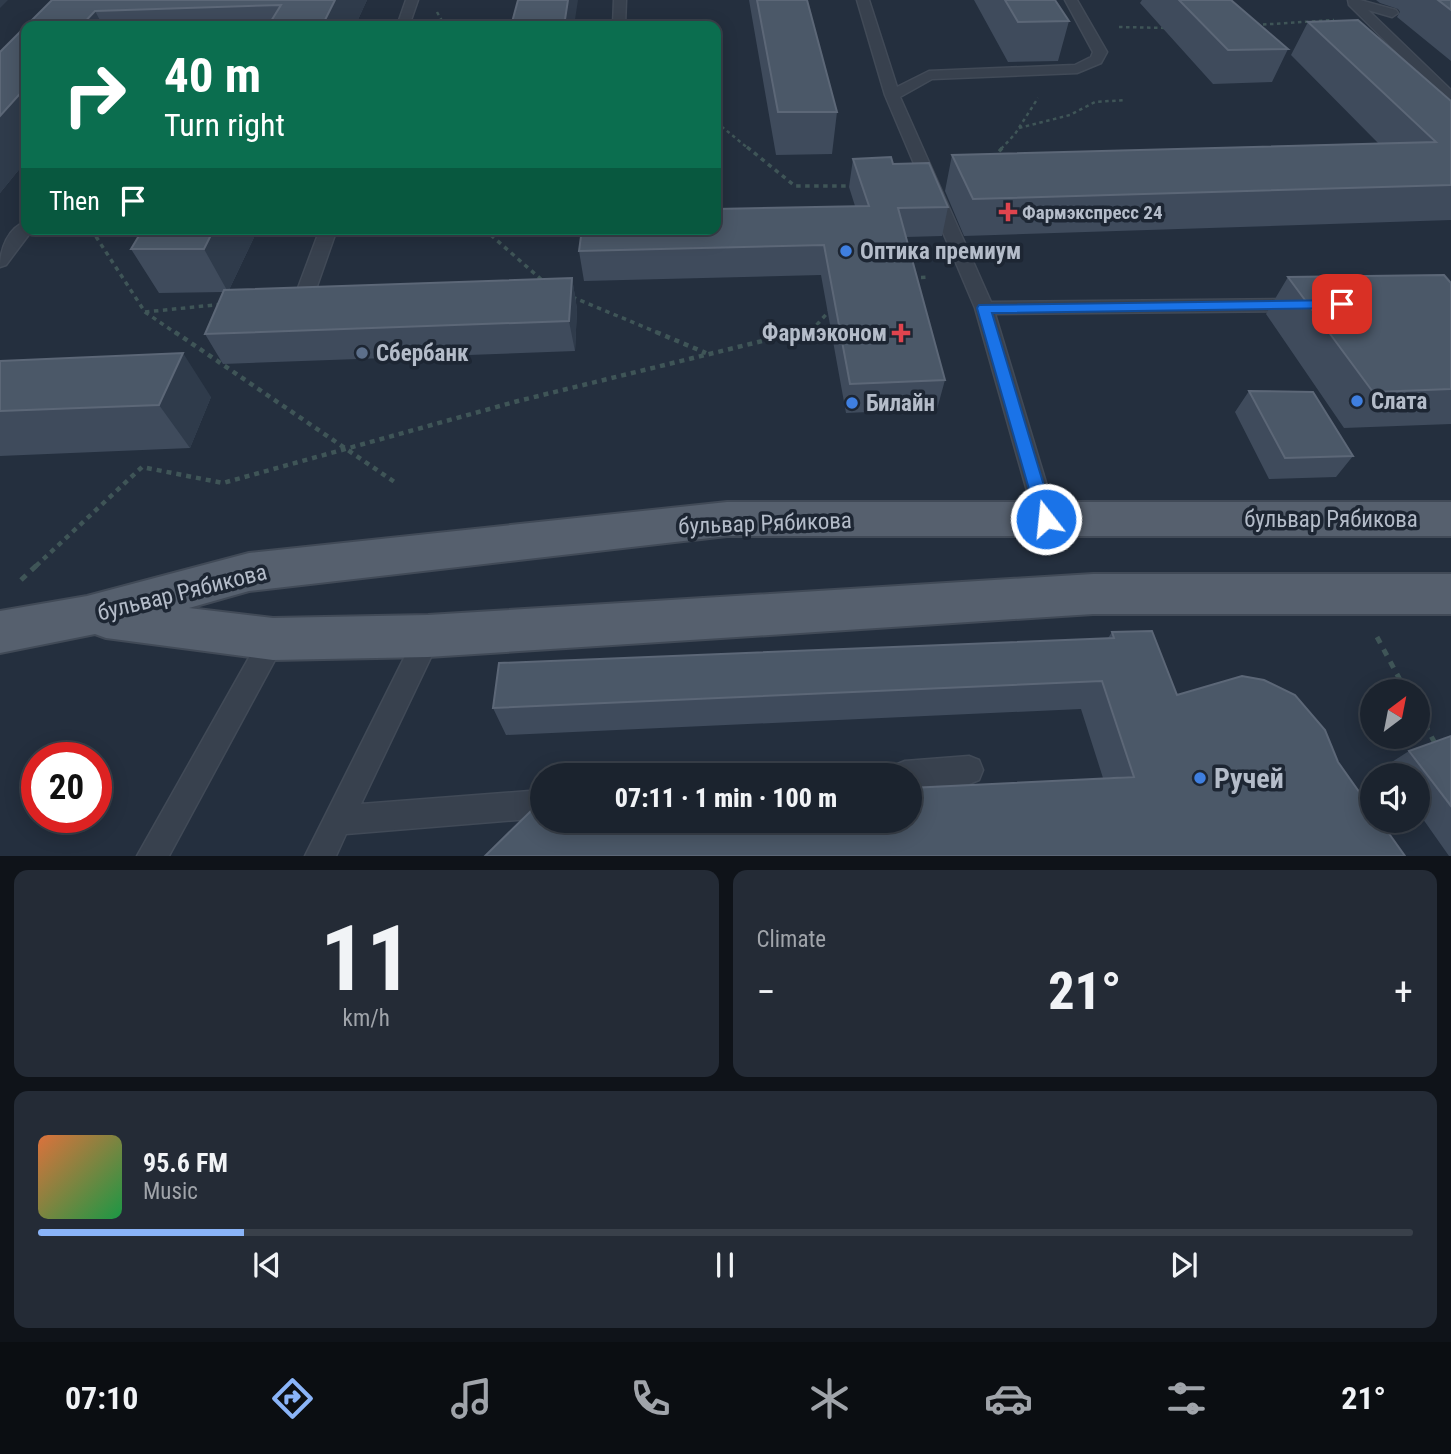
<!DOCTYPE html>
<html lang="en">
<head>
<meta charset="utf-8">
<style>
  :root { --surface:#1b232e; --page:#242b36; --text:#f1f3f6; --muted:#a0a4aa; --line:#39404a; --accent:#8ab4f8 }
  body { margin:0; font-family:"Roboto Condensed",sans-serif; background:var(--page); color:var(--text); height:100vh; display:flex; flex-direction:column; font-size:26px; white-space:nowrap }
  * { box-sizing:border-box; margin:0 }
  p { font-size:23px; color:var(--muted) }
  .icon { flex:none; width:38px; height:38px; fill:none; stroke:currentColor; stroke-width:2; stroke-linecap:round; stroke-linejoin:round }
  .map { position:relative; height:856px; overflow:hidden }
  .details { display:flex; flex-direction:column; gap:14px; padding:14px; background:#0f1319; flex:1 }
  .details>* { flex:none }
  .guide { position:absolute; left:21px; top:21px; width:700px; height:214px; border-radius:14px; box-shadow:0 4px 18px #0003,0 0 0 2px var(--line); background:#0b6e4f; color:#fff; overflow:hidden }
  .needle { width:46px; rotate:32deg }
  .fabs { position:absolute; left:1360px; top:679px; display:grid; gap:14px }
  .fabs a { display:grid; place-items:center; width:70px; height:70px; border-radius:50%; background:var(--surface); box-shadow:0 4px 18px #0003,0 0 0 2px var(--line); font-size:35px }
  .speed { position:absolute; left:21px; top:742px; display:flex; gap:14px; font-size:35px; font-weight:700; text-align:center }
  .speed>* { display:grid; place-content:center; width:91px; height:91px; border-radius:50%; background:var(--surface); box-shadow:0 4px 18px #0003,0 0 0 2px var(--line); line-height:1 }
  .speed .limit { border:10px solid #d22; background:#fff; color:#111 }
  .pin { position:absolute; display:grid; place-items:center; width:60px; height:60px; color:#fff; margin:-30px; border-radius:14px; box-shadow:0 4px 10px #0006 }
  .me { position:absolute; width:77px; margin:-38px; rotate:344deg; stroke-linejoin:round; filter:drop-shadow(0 0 5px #0008) }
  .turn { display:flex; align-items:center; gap:24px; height:147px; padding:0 28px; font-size:32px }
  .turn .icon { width:91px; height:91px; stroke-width:2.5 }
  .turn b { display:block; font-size:49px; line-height:60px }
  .then { display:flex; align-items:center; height:66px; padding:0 28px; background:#0003; gap:14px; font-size:26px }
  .big { font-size:52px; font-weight:800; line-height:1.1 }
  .details .widget { flex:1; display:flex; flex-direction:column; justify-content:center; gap:10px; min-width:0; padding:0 24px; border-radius:14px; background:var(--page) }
  .details .dial { align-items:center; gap:0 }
  .dial b { font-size:91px; line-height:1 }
  .song { display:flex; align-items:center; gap:21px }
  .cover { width:84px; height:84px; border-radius:10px; background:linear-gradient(135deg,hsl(20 70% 55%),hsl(140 70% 35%)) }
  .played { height:7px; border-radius:4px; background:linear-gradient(90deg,var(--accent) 15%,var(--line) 15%) }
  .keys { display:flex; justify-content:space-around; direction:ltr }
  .heat { display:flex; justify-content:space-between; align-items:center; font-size:38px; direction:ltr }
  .details .tiles { flex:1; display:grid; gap:14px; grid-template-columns:1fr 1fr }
  .widget:last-child { grid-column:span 2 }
  .trip { position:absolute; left:530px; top:763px; width:392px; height:70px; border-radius:35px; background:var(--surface); box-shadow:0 4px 18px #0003,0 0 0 2px var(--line); font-weight:800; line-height:70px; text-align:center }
  .tab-bar { display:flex; height:112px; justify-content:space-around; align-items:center; background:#0b0e12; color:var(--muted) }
  .tab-bar .icon { width:49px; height:49px }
  .tab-bar .current { color:var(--accent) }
  .tab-bar b { font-size:32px; color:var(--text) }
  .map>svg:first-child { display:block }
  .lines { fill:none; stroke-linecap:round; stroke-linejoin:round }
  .lane-casing { stroke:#414a57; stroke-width:3 }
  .primary-casing { stroke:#414a57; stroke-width:4 }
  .path-far3 { stroke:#3f5557; stroke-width:2.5; stroke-dasharray:3.5 3.5; stroke-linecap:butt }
  .path-far2 { stroke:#3f5557; stroke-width:3.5; stroke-dasharray:4.5 4.5; stroke-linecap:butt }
  .path-far1 { stroke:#3f5557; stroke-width:4.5; stroke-dasharray:5 5; stroke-linecap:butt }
  .path { stroke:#3f5557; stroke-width:5; stroke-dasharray:7 7; stroke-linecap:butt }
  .lane { fill:#38414e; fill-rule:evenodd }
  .primary { fill:#56606e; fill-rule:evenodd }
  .wall { fill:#3f4b5c }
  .shaded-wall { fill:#2f3b4b }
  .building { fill:#4b5868; stroke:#5c6777; stroke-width:2 }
  .route { fill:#1a73e8; stroke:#114b97; stroke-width:2 }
  .health-dot { fill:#e0444e; stroke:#1d2633; stroke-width:2.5 }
  .shop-dot { fill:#3f7fe0; stroke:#1d2633; stroke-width:2.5 }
  .service-dot { fill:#5c6f8a; stroke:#1d2633; stroke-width:2.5 }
  .labels { text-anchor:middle; stroke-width:7; stroke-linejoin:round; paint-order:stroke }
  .far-poi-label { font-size:19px; font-weight:bold; fill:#b4bcc9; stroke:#1d2633; text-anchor:start }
  .poi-label { font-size:23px; font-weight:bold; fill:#b4bcc9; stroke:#1d2633; text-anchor:start }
  .street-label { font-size:23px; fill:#b4bcc9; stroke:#1d2633 }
  .near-poi-label { font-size:28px; font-weight:bold; fill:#b4bcc9; stroke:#1d2633; text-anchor:start }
</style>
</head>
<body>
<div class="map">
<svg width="1451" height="856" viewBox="0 0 1451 856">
  <rect width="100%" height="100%" fill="#242f3e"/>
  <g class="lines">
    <g class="lane-casing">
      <path id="lane" d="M406,0H418L409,26H397Z
        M614,0H626L625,26H613Z
        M857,0H869L897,87L929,71L1075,65L1091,57L1093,52L1065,0H1077L1107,52L1101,63L1077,73L932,79L900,97L991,302L1300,299L1307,301L1309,305L1307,309L1300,311L995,314L1057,519L1054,526L1046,528L1038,526L1035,519L975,308L885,95Z
        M1348,0H1360L1396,10L1398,13L1392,17L1368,10L1451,90V102L1446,101L1349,5Z
        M26,222V229H33L6,265L0,267C0,250 8,227 26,222Z
        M320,229H337L316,289L329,291L332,295L323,301L298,300L295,296Z
        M428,624L437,628L441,636L361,804L542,790V818L346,834L336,856H305L419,628Z
        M273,627L282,631L286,639L282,647L169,856H137L264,631Z
        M969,756L979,760L983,770L979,780L969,784L910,789V775H891L895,765L905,761Z"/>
    </g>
    <g class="primary-casing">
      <path id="primary" d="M727,502H1451V536H727L249,591L189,608L273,618L428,615L1093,574H1451V614H1093L428,657L273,660L106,638L95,634L0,653V611L87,596L249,553Z"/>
    </g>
    <path class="path-far3" d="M437,12L445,26
      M1256,25L1334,20
      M1119,27L1167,28
      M716,122L749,149
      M1019,128L1070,115L1095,102L1126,100
      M1001,149L1015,134L1038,98"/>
    <path class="path-far2" d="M747,147L795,186H855
      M993,158L1003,147
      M91,229L145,312L224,304
      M484,229L543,281
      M912,278L928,277
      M572,297L661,334
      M145,312L177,334
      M792,334L813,329L831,309"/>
    <path class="path-far1" d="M175,332L396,483
      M656,332L706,353
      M36,566L142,467L223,483L518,401L799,332"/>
    <path class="path" d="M21,580L38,564
      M1377,637L1406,691
      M1418,712L1436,745"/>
    <use href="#lane" class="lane"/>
    <use href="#primary" class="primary"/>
  </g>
  <path class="wall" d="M52,0H367L355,26H26V161L0,193V52Z
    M749,0H807L837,112L832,154L776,155Z
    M974,0H1055L1069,21L1058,61L1008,62Z
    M1142,0H1231L1288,49L1272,82L1213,84L1140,3Z
    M1376,0H1451V61L1397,17L1400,12L1398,9L1380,3Z
    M1308,22L1451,101V220L964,236L945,191L952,155L1378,143L1291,55Z
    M853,159L893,164L948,207L942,236L906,237L945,380L937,409L846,413L821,275L584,281L579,251L855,206L849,187Z
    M143,229H258L229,290L572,278L577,309L575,351L223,364L205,334L223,292L159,293L131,249Z
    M1288,277L1451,283V424L1344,428L1266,314Z
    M0,361L211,397L190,448L0,456Z
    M1249,391L1353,456L1336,477L1269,479L1235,412Z
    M1112,632L1177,695L1338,762L1103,778L1081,709L506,735L493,708L1108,638Z
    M1451,736V856H1449L1418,812V775H1390L1384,767L1409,751Z"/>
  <path class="shaded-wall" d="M0,0H8L0,8Z
    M335,0H367L355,26H322Z
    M568,0H578L574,26H564Z
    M95,11L103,26H81Z
    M26,87V161L0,193V116Z
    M214,229H258L228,292L204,249Z
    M572,278L577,309L575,351L569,321Z
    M183,353L211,397L190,448L159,405Z"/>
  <path class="building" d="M52,0H335L322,26H268L281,5L95,11L81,26H26V87L0,116V52Z
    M518,0H568L564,26H511Z
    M757,0H807L837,112H778Z
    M1005,0H1055L1069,21L1018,22Z
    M1179,0H1231L1288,49L1228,50Z
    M1438,0H1451V10Z
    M1358,20L1451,101V185L973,199L952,155L1436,142L1308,22Z
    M891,157L893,164L929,163L948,207L898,208L945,380L850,384L824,245L579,251L582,229H716V209L869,206L853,159Z
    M143,229H214L204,249H131Z
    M1444,275L1451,283V389L1373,392L1288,277Z
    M572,278L569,321L205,334L224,290Z
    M183,353L159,405L0,411V361Z
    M1249,391L1313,392L1353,456L1285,458Z
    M1152,631L1177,695L1242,676L1264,680L1295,695L1325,730L1338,762L1372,810V821H1380L1405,856H485L534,808H542V821H910V788L1134,777L1102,681L493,708L499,663L1114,638L1112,632Z
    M1451,736V806L1409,751Z"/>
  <path class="route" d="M1342,300L1349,304L1347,308L992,313L1054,519L1052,524H1039L977,308L979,305Z"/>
  <g class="health-dot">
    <path d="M1004.5 201.5h7v7h7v7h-7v7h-7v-7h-7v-7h7z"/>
    <path d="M897.5 322.5h7v7h7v7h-7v7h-7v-7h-7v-7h7z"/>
  </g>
  <g class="shop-dot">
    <circle cx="846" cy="251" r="7"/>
    <circle cx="1357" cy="401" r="7"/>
    <circle cx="852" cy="403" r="7"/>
    <circle cx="1200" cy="778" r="7"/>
  </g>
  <circle class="service-dot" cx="362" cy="353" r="7"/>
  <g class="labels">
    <g class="far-poi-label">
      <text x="1022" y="219">Фармэкспресс 24</text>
    </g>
    <g class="poi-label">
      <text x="860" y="259">Оптика премиум</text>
      <text x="887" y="341" text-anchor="end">Фармэконом</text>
      <text x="376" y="361">Сбербанк</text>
      <text x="1371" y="409">Слата</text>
      <text x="866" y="411">Билайн</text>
    </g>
    <g class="street-label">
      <text x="1331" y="527">бульвар Рябикова</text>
      <text transform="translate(765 523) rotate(-2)" y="8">бульвар Рябикова</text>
      <text transform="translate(182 592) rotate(-14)" y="8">бульвар Рябикова</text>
    </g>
    <g class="near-poi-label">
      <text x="1214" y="788">Ручей</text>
    </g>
  </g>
</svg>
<div class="fabs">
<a><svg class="needle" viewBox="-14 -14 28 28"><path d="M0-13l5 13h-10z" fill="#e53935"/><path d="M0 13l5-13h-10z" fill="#a0a4aa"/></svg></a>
<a><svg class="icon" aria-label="sound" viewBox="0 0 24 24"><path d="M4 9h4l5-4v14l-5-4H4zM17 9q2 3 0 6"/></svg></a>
</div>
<div class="speed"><div class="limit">20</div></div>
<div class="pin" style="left:1342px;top:304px;background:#d93025"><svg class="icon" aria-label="arrive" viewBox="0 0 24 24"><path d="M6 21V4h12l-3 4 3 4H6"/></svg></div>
<svg class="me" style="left:1046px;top:519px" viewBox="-20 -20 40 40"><circle r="17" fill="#1a73e8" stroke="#fff" stroke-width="3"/><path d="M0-11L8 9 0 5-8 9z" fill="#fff"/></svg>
<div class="trip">07:11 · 1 min · 100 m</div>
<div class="guide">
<div class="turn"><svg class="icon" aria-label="right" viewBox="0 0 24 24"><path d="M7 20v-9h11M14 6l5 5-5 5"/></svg><div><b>40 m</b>Turn right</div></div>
<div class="then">Then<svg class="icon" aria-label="arrive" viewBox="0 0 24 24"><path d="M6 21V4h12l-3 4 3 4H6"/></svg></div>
</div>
</div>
<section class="details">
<div class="tiles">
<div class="widget dial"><b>11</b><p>km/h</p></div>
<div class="widget"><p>Climate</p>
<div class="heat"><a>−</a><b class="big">21°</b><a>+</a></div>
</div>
<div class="widget">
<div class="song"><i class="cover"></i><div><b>95.6 FM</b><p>Music</p></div></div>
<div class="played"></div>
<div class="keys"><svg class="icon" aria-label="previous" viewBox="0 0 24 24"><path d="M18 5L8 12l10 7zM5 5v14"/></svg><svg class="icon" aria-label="pause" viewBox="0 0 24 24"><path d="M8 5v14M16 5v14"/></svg><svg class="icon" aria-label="next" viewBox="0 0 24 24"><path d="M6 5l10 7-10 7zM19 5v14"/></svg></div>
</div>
</div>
</section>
<nav class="tab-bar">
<b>07:10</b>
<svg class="icon current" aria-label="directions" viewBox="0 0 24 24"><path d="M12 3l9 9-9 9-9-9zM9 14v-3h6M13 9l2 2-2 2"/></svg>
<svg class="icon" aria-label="music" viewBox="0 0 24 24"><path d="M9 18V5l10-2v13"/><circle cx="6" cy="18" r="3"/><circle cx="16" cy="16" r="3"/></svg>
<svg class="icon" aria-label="phone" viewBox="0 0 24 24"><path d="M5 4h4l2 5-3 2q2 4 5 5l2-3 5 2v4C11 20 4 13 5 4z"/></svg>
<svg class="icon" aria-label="climate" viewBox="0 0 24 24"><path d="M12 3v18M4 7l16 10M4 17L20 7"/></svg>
<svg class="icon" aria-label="car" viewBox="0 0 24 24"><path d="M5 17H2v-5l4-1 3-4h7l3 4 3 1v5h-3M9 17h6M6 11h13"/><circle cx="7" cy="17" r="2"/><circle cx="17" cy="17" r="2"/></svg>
<svg class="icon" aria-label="filters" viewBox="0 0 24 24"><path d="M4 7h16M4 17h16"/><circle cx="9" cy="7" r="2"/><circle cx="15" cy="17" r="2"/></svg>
<b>21°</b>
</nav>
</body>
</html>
